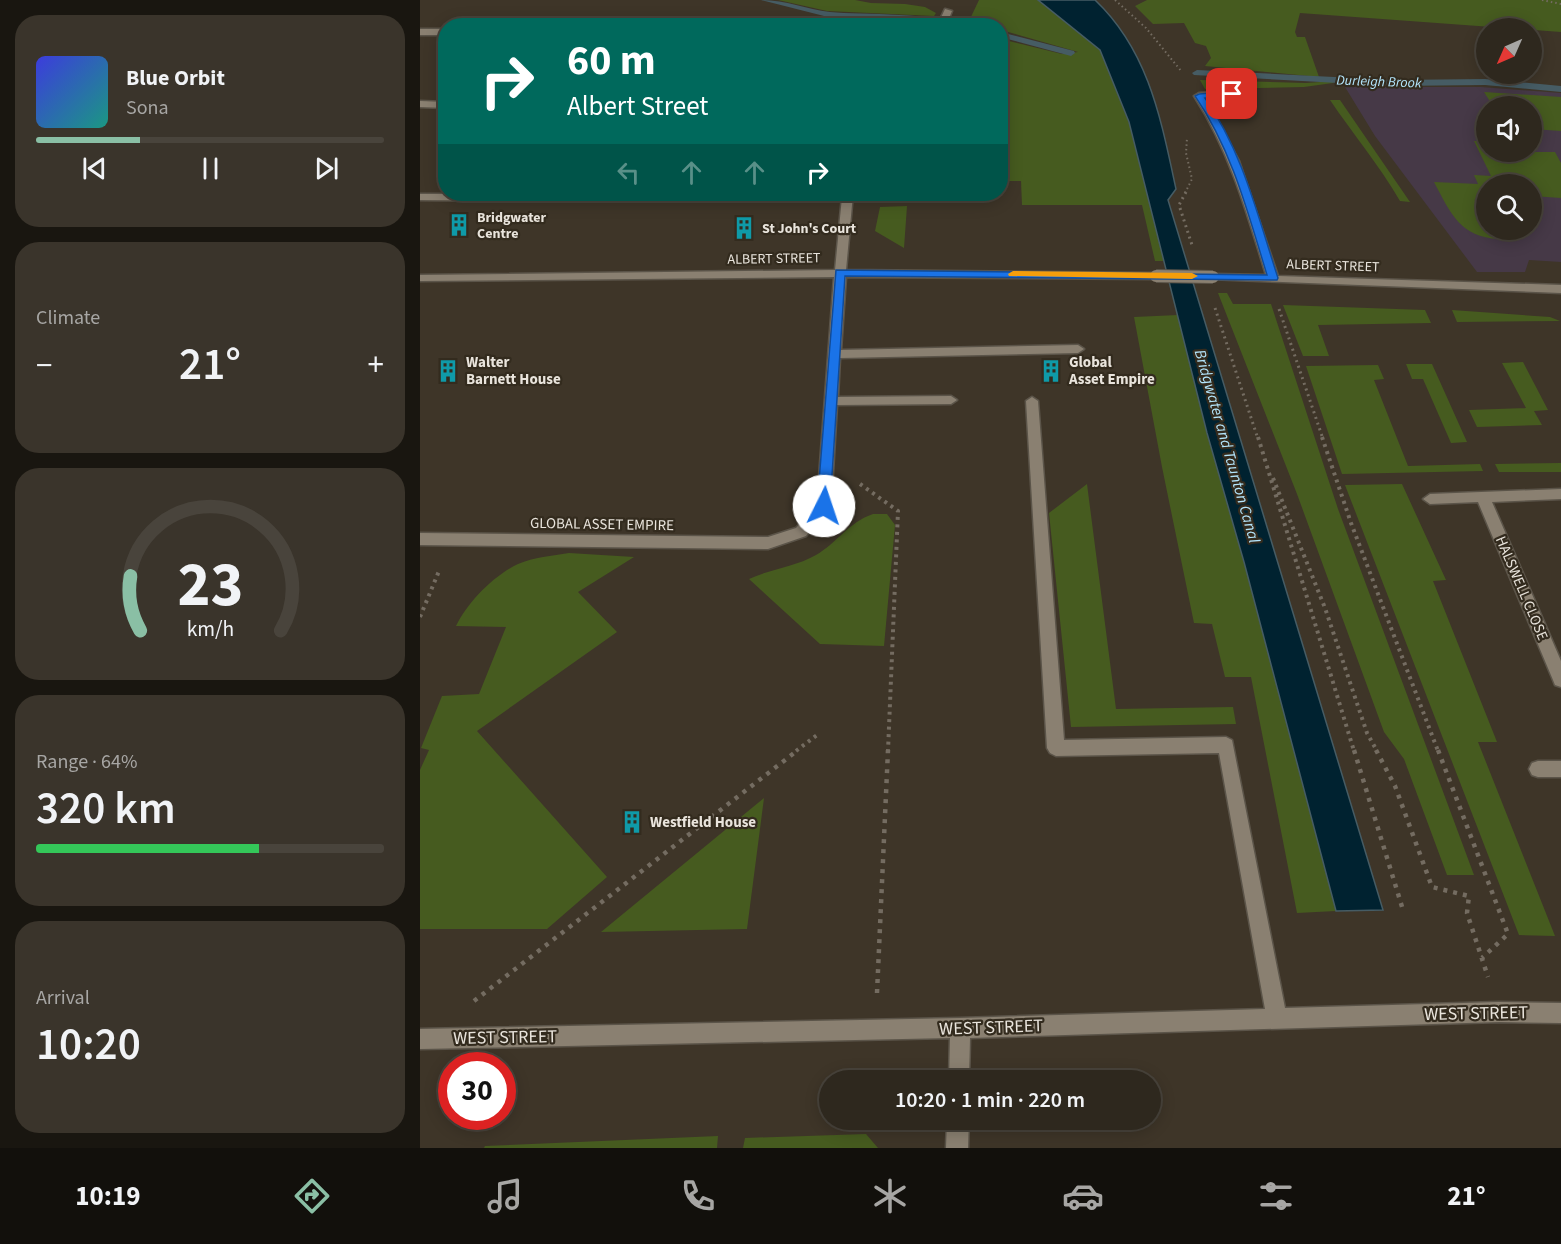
<!DOCTYPE html>
<html lang="en">
<head>
<meta charset="utf-8">
<style>
  :root { --surface:#2e281e; --page:#3a342b; --text:#f1f3f6; --muted:#a7a6a4; --line:#49443c; --accent:#8abfa5 }
  body { margin:0; font-family:"Source Sans 3",sans-serif; background:var(--page); color:var(--text); height:100vh; display:flex; flex-direction:column; font-size:22px; white-space:nowrap }
  * { box-sizing:border-box; margin:0 }
  p { font-size:20px; color:var(--muted) }
  .icon { flex:none; width:33px; height:33px; fill:none; stroke:currentColor; stroke-width:2; stroke-linecap:round; stroke-linejoin:round }
  .map { position:relative; flex:1; overflow:hidden }
  .sheet { display:flex; flex-direction:column; gap:15px; padding:15px; background:#191610; width:420px }
  .sheet>* { flex:none }
  .guide { position:absolute; left:18px; top:18px; width:570px; height:183px; border-radius:24px; box-shadow:0 3px 15px #0003,0 0 0 2px var(--line); background:#00695c; color:#fff; overflow:hidden }
  .needle { width:39px; rotate:225deg }
  .controls { position:absolute; left:1056px; top:18px; display:grid; gap:12px }
  .controls a { display:grid; place-items:center; width:66px; height:66px; border-radius:50%; background:var(--surface); box-shadow:0 3px 15px #0003,0 0 0 2px var(--line); font-size:30px }
  .speed { position:absolute; left:18px; top:1052px; display:flex; gap:12px; font-size:30px; font-weight:700; text-align:center }
  .speed>* { display:grid; place-content:center; width:78px; height:78px; border-radius:50%; background:var(--surface); box-shadow:0 3px 15px #0003,0 0 0 2px var(--line); line-height:1 }
  .speed .limit { border:9px solid #d22; background:#fff; color:#111 }
  .pin { position:absolute; display:grid; place-items:center; width:51px; height:51px; color:#fff; margin:-26px; border-radius:12px; box-shadow:0 3px 9px #0006 }
  .me { position:absolute; width:66px; margin:-33px; rotate:4deg; stroke-linejoin:round; filter:drop-shadow(0 0 4px #0008) }
  .turn { display:flex; align-items:center; gap:21px; height:126px; padding:0 30px; font-size:27px }
  .turn .icon { width:78px; height:78px; stroke-width:2.5 }
  .turn b { display:block; font-size:42px; line-height:51px }
  .lanes { display:flex; align-items:center; height:57px; padding:0 30px; background:#0003; justify-content:center; gap:30px; direction:ltr }
  .lanes .off { opacity:.35 }
  .big { font-size:45px; font-weight:600; line-height:1.1 }
  .sheet .card { flex:1; display:flex; flex-direction:column; justify-content:center; gap:9px; min-width:0; padding:0 21px; border-radius:24px; background:var(--page) }
  .sheet .dial { align-items:center; gap:0 }
  .dial svg { height:156px; overflow:visible; fill:none; stroke:var(--line); stroke-width:7; stroke-linecap:round; text-anchor:middle }
  .dial text { fill:var(--text); stroke:none }
  .song { display:flex; align-items:center; gap:18px }
  .cover { width:72px; height:72px; border-radius:9px; background:linear-gradient(135deg,hsl(240 70% 55%),hsl(170 70% 35%)) }
  .played { height:6px; border-radius:3px; background:linear-gradient(90deg,var(--accent) 30%,var(--line) 30%) }
  .keys { display:flex; justify-content:space-around; direction:ltr }
  .heat { display:flex; justify-content:space-between; align-items:center; font-size:33px; direction:ltr }
  .charge { height:9px; border-radius:4px; background:linear-gradient(90deg,#34c759 64%,var(--line) 0) }
  .trip { position:absolute; left:399px; top:1070px; width:342px; height:60px; border-radius:30px; background:var(--surface); box-shadow:0 3px 15px #0003,0 0 0 2px var(--line); font-weight:600; line-height:60px; text-align:center }
  .dock { display:flex; height:96px; justify-content:space-around; align-items:center; background:#12100c; color:var(--muted) }
  .dock .icon { width:42px; height:42px }
  .dock .current { color:var(--accent) }
  .dock b { font-size:27px; color:var(--text) }
  main { display:flex; flex:1; min-height:0 }
  .map>svg:first-child { display:block }
  .education { fill:#463947; fill-rule:evenodd }
  .green { fill:#465b1f }
  .water { fill:#002230; stroke:#465c64; stroke-width:1.5 }
  .lines { fill:none; stroke-linecap:round; stroke-linejoin:round }
  .stream { fill:#465c64; fill-rule:evenodd }
  .minor-casing { stroke:#5b5449; stroke-width:3 }
  .path-far3 { stroke:#746c61; stroke-width:2; stroke-dasharray:1.5 3; stroke-linecap:butt }
  .path-far2 { stroke:#746c61; stroke-width:3; stroke-dasharray:2 4; stroke-linecap:butt }
  .path-far1 { stroke:#746c61; stroke-width:4; stroke-dasharray:3 4.5; stroke-linecap:butt }
  .path { stroke:#746c61; stroke-width:4.5; stroke-dasharray:4 6; stroke-linecap:butt }
  .minor { fill:#8a8071; fill-rule:evenodd }
  .minor-bridge-casing { stroke:#5b5449; stroke-width:14; stroke-linecap:butt }
  .minor-bridge { stroke:#8a8071; stroke-width:12 }
  .route { fill:#1a73e8; stroke:#114b97; stroke-width:1.5 }
  .slow { fill:#f59e0b }
  .labels { text-anchor:middle; stroke-width:4.5; stroke-linejoin:round; paint-order:stroke }
  .far-water-label { font-size:14px; font-style:italic; fill:#b3e5fc; stroke:#332b1e }
  .far-poi-label { font-size:14px; font-weight:bold; fill:#e9e4dc; stroke:#332b1e; text-anchor:start }
  .far-street-label { font-size:14px; fill:#e9e4dc; stroke:#332b1e }
  .poi-label { font-size:15px; font-weight:bold; fill:#e9e4dc; stroke:#332b1e; text-anchor:start }
  .street-label { font-size:15px; fill:#e9e4dc; stroke:#332b1e }
  .water-label { font-size:16px; font-style:italic; fill:#b3e5fc; stroke:#332b1e }
  .near-street-label { font-size:18px; fill:#e9e4dc; stroke:#332b1e }
</style>
</head>
<body>
<main>
<section class="sheet">
<div class="card">
<div class="song"><i class="cover"></i><div><b>Blue Orbit</b><p>Sona</p></div></div>
<div class="played"></div>
<div class="keys"><svg class="icon" aria-label="previous" viewBox="0 0 24 24"><path d="M18 5L8 12l10 7zM5 5v14"/></svg><svg class="icon" aria-label="pause" viewBox="0 0 24 24"><path d="M8 5v14M16 5v14"/></svg><svg class="icon" aria-label="next" viewBox="0 0 24 24"><path d="M6 5l10 7-10 7zM19 5v14"/></svg></div>
</div>
<div class="card"><p>Climate</p>
<div class="heat"><a>−</a><b class="big">21°</b><a>+</a></div>
</div>
<div class="card dial"><svg viewBox="0 0 100 80">
<path d="M14 69A42 42 0 1 1 86 69"/>
<path d="M14 69A42 42 0 0 1 9 41" stroke="#8abfa5"/>
<text x="50" y="56" font-size="32" font-weight="700">23</text>
<text x="50" y="72" font-size="11">km/h</text>
</svg></div>
<div class="card"><p>Range · 64%</p><b class="big">320 km</b><div class="charge"></div></div>
<div class="card"><p>Arrival</p><b class="big">10:20</b></div>
</section>
<div class="map">
<svg width="1141" height="1148" viewBox="0 0 1141 1148">
  <rect width="100%" height="100%" fill="#3e3528"/>
  <path class="education" d="M925,87H1061L1141,93V262L1109,260L1105,272H1057L955,136ZM1066,106H1112V152H1066ZM1066,184H1112V230H1066Z"/>
  <path class="green" d="M358,0H435L451,3L485,4L505,7L516,13L514,16L407,11Z
    M559,0H618L680,50L709,123L744,261H735L722,205H602L601,181H581V39L642,54L658,52L581,30L580,26L565,25L549,21Z
    M727,0H1141V32L880,13L875,32L877,37H885L899,77L785,66L791,58L786,46L775,43L764,23L733,24L715,6Z
    M780,80L886,83L914,81L913,83L884,87L785,89Z
    M1064,92L1141,97V131L1112,129V106H1070L1071,103Z
    M910,100H920L990,202L980,201C959,165 933,134 910,100Z
    M1054,141H1066V152H1135L1141,163V198L1112,196V184H1066V230H1075L1079,239C1040,237 1031,214 1014,182L1058,184L1054,175L1071,176Z
    M487,206L484,248L455,231L460,207Z
    M798,293H807L813,304H851L918,509L1054,875H1027L984,759L964,732L877,494Z
    M863,305L1005,310L1011,323L898,325L909,356H883Z
    M1032,310L1130,317L1140,321L1037,322Z
    M758,315L787,433L824,562L916,911L877,913L831,677H805L792,624L774,623L742,467L714,317Z
    M1103,362L1128,410L1114,411L1122,425L1057,427L1049,410L1106,408L1082,363Z
    M986,364H1012L1047,442L1031,443L1003,379H992Z
    M958,365L964,379L954,380L988,466L1060,464L1063,471L922,474L886,366Z
    M1141,463V472H1079L1075,464Z
    M667,484L696,709L813,707L816,724L651,727L629,513Z
    M982,484L1026,580L1013,581L1077,742H1058L1135,936L1099,935L925,485Z
    M453,514H467L475,525L464,646L400,644L329,579C350,569 375,567 396,555C417,543 429,522 453,514Z
    M149,553L214,557L158,592L197,632L57,731L187,877L127,929H0V770L9,750L1,748L22,696L59,694L86,627L36,626C48,602 73,576 98,564C114,557 132,556 149,553Z
    M344,798L327,929L181,932Z
    M446,1134L458,1148H323L325,1138Z
    M298,1136L297,1148H64L65,1146Z"/>
  <path class="water" d="M618,0H675C729,51 741,120 756,189L748,200L963,910L916,911L824,562L787,433L709,122L680,50Z"/>
  <g class="lines">
    <path class="stream" d="M341,0C365,0 386,9 410,12C442,15 518,12 544,26L408,17Z
      M580,32L654,51L655,53L651,56L580,37Z
      M777,70L973,80L1065,79L1141,86V92L1065,85L973,86L774,75L772,73Z"/>
    <g class="minor-casing">
      <path id="minor" d="M525,9L532,11L526,26H517Z
        M0,29H26V35H0Z
        M829,89L832,90V94L785,98L819,161L858,276L1141,285V293L789,279V275L793,274L846,275C827,213 810,152 774,96L779,93Z
        M0,101L26,102V108L0,107Z
        M0,194H433L426,270L736,273L742,276L736,279L426,277L421,350L658,345L664,349L658,353L420,358L418,397L531,396L537,400L531,404L417,405L411,506L386,536L348,549L0,545V533L348,537L376,528L397,504L414,277L0,281V275L415,270L422,197L139,201L0,200Z
        M612,397L618,401L644,740L806,737L812,740L865,1008L1079,1002L1141,1003V1023L1079,1022L550,1038L549,1080H529L530,1038L0,1049V1029L540,1018L845,1009L799,753L636,756L630,753L627,748L606,401Z
        M1141,489V499L1072,502L1141,661V687L1135,685L1133,680L1058,502L1010,504L1003,499L1010,494Z
        M1118,761H1141V777H1118L1112,775L1109,769L1112,763Z
        M527,1119H549L548,1148H526Z"/>
    </g>
    <path class="path-far3" d="M695,0L726,28L762,72
      M1122,0L1141,4
      M765,193L772,179L766,153L767,138"/>
    <path class="path-far2" d="M766,192L759,205L772,245
      M795,308L838,439
      M859,309L903,439"/>
    <path class="path-far1" d="M838,437L934,751
      M902,437L931,523L1018,751
      M853,478L905,608L947,733L957,751
      M440,484L478,511L468,751
      M0,617L19,571
      M376,751L397,735"/>
    <path class="path" d="M934,750L983,910
      M956,750L975,786L1012,887L1049,896L1047,913L1068,977
      M1018,750L1088,934L1062,958
      M457,993L468,750
      M54,1001L378,750"/>
    <use href="#minor" class="minor"/>
    <g class="minor-bridge-casing">
      <path id="minor-bridge" d="M736,276L793,277"/>
    </g>
    <use href="#minor-bridge" class="minor-bridge"/>
  </g>
  <path class="route" d="M812,91L817,94L815,95L785,98C823,152 838,217 858,278L857,280L425,276L410,506L408,509H399L397,506L416,270L847,275C828,213 812,150 775,96L779,94Z"/>
  <path class="slow" d="M593,271L772,273L778,276L772,279L589,276L588,274Z"/>
  <defs>
    <g id="building-bare" transform="scale(1.8)"><path d="M-4-6H4V6H1V3H-1V6H-4ZM-2.5-4.3h1.7v1.8h-1.7ZM.8-4.3h1.7v1.8H.8ZM-2.5-1h1.7V.8h-1.7ZM.8-1h1.7V.8H.8Z" fill="#0f9aa8" stroke="#332b1e" stroke-width="2.5" paint-order="stroke"/></g>
  </defs>
  <g fill-rule="evenodd">
    <use href="#building-bare" x="39" y="225"/>
    <use href="#building-bare" x="324" y="228"/>
    <use href="#building-bare" x="28" y="371"/>
    <use href="#building-bare" x="631" y="371"/>
    <use href="#building-bare" x="212" y="822"/>
  </g>
  <g class="labels">
    <g class="far-water-label">
      <text transform="translate(959 81) rotate(2)" y="5">Durleigh Brook</text>
    </g>
    <g class="far-poi-label">
      <text x="57" y="222">Bridgwater<tspan x="57" dy="16">Centre</tspan></text>
      <text x="342" y="233">St John's Court</text>
    </g>
    <g class="far-street-label">
      <text transform="translate(354 258) rotate(-1)" y="5">ALBERT STREET</text>
      <text transform="translate(913 265) rotate(2)" y="5">ALBERT STREET</text>
    </g>
    <g class="poi-label">
      <text x="46" y="367">Walter<tspan x="46" dy="17">Barnett House</tspan></text>
      <text x="649" y="367">Global<tspan x="649" dy="17">Asset Empire</tspan></text>
      <text x="230" y="827">Westfield House</text>
    </g>
    <g class="street-label">
      <text transform="translate(182 524) rotate(1)" y="5">GLOBAL ASSET EMPIRE</text>
      <text transform="translate(1102 588) rotate(67)" y="5">HALSWELL CLOSE</text>
    </g>
    <g class="water-label">
      <text transform="translate(808 446) rotate(74)" y="6">Bridgwater and Taunton Canal</text>
    </g>
    <g class="near-street-label">
      <text transform="translate(1056 1013) rotate(-1)" y="6">WEST STREET</text>
      <text transform="translate(571 1027) rotate(-2)" y="6">WEST STREET</text>
      <text transform="translate(85 1037) rotate(-1)" y="6">WEST STREET</text>
    </g>
  </g>
</svg>
<div class="controls">
<a><svg class="needle" viewBox="-14 -14 28 28"><path d="M0-13l5 13h-10z" fill="#e53935"/><path d="M0 13l5-13h-10z" fill="#a7a6a4"/></svg></a>
<a><svg class="icon" aria-label="sound" viewBox="0 0 24 24"><path d="M4 9h4l5-4v14l-5-4H4zM17 9q2 3 0 6"/></svg></a>
<a><svg class="icon" aria-label="search" viewBox="0 0 24 24"><circle cx="10" cy="10" r="6"/><path d="M15 15l6 6"/></svg></a>
</div>
<div class="speed"><div class="limit">30</div></div>
<div class="pin" style="left:812px;top:94px;background:#d93025"><svg class="icon" aria-label="arrive" viewBox="0 0 24 24"><path d="M6 21V4h12l-3 4 3 4H6"/></svg></div>
<svg class="me" style="left:404px;top:506px" viewBox="-20 -20 40 40"><circle r="19" fill="#fff"/><path d="M0-13L10 11 0 6-10 11z" fill="#1a73e8"/></svg>
<div class="trip">10:20 · 1 min · 220 m</div>
<div class="guide">
<div class="turn"><svg class="icon" aria-label="right" viewBox="0 0 24 24"><path d="M7 20v-9h11M14 6l5 5-5 5"/></svg><div><b>60 m</b>Albert Street</div></div>
<div class="lanes"><svg class="icon off" aria-label="left" viewBox="0 0 24 24"><path d="M17 20v-9H6M10 6l-5 5 5 5"/></svg><svg class="icon off" aria-label="ahead" viewBox="0 0 24 24"><path d="M12 20V5M6 11l6-6 6 6"/></svg><svg class="icon off" aria-label="ahead" viewBox="0 0 24 24"><path d="M12 20V5M6 11l6-6 6 6"/></svg><svg class="icon" aria-label="right" viewBox="0 0 24 24"><path d="M7 20v-9h11M14 6l5 5-5 5"/></svg></div>
</div>
</div>
</main>
<nav class="dock">
<b>10:19</b>
<svg class="icon current" aria-label="directions" viewBox="0 0 24 24"><path d="M12 3l9 9-9 9-9-9zM9 14v-3h6M13 9l2 2-2 2"/></svg>
<svg class="icon" aria-label="music" viewBox="0 0 24 24"><path d="M9 18V5l10-2v13"/><circle cx="6" cy="18" r="3"/><circle cx="16" cy="16" r="3"/></svg>
<svg class="icon" aria-label="phone" viewBox="0 0 24 24"><path d="M5 4h4l2 5-3 2q2 4 5 5l2-3 5 2v4C11 20 4 13 5 4z"/></svg>
<svg class="icon" aria-label="climate" viewBox="0 0 24 24"><path d="M12 3v18M4 7l16 10M4 17L20 7"/></svg>
<svg class="icon" aria-label="car" viewBox="0 0 24 24"><path d="M5 17H2v-5l4-1 3-4h7l3 4 3 1v5h-3M9 17h6M6 11h13"/><circle cx="7" cy="17" r="2"/><circle cx="17" cy="17" r="2"/></svg>
<svg class="icon" aria-label="filters" viewBox="0 0 24 24"><path d="M4 7h16M4 17h16"/><circle cx="9" cy="7" r="2"/><circle cx="15" cy="17" r="2"/></svg>
<b>21°</b>
</nav>
</body>
</html>
